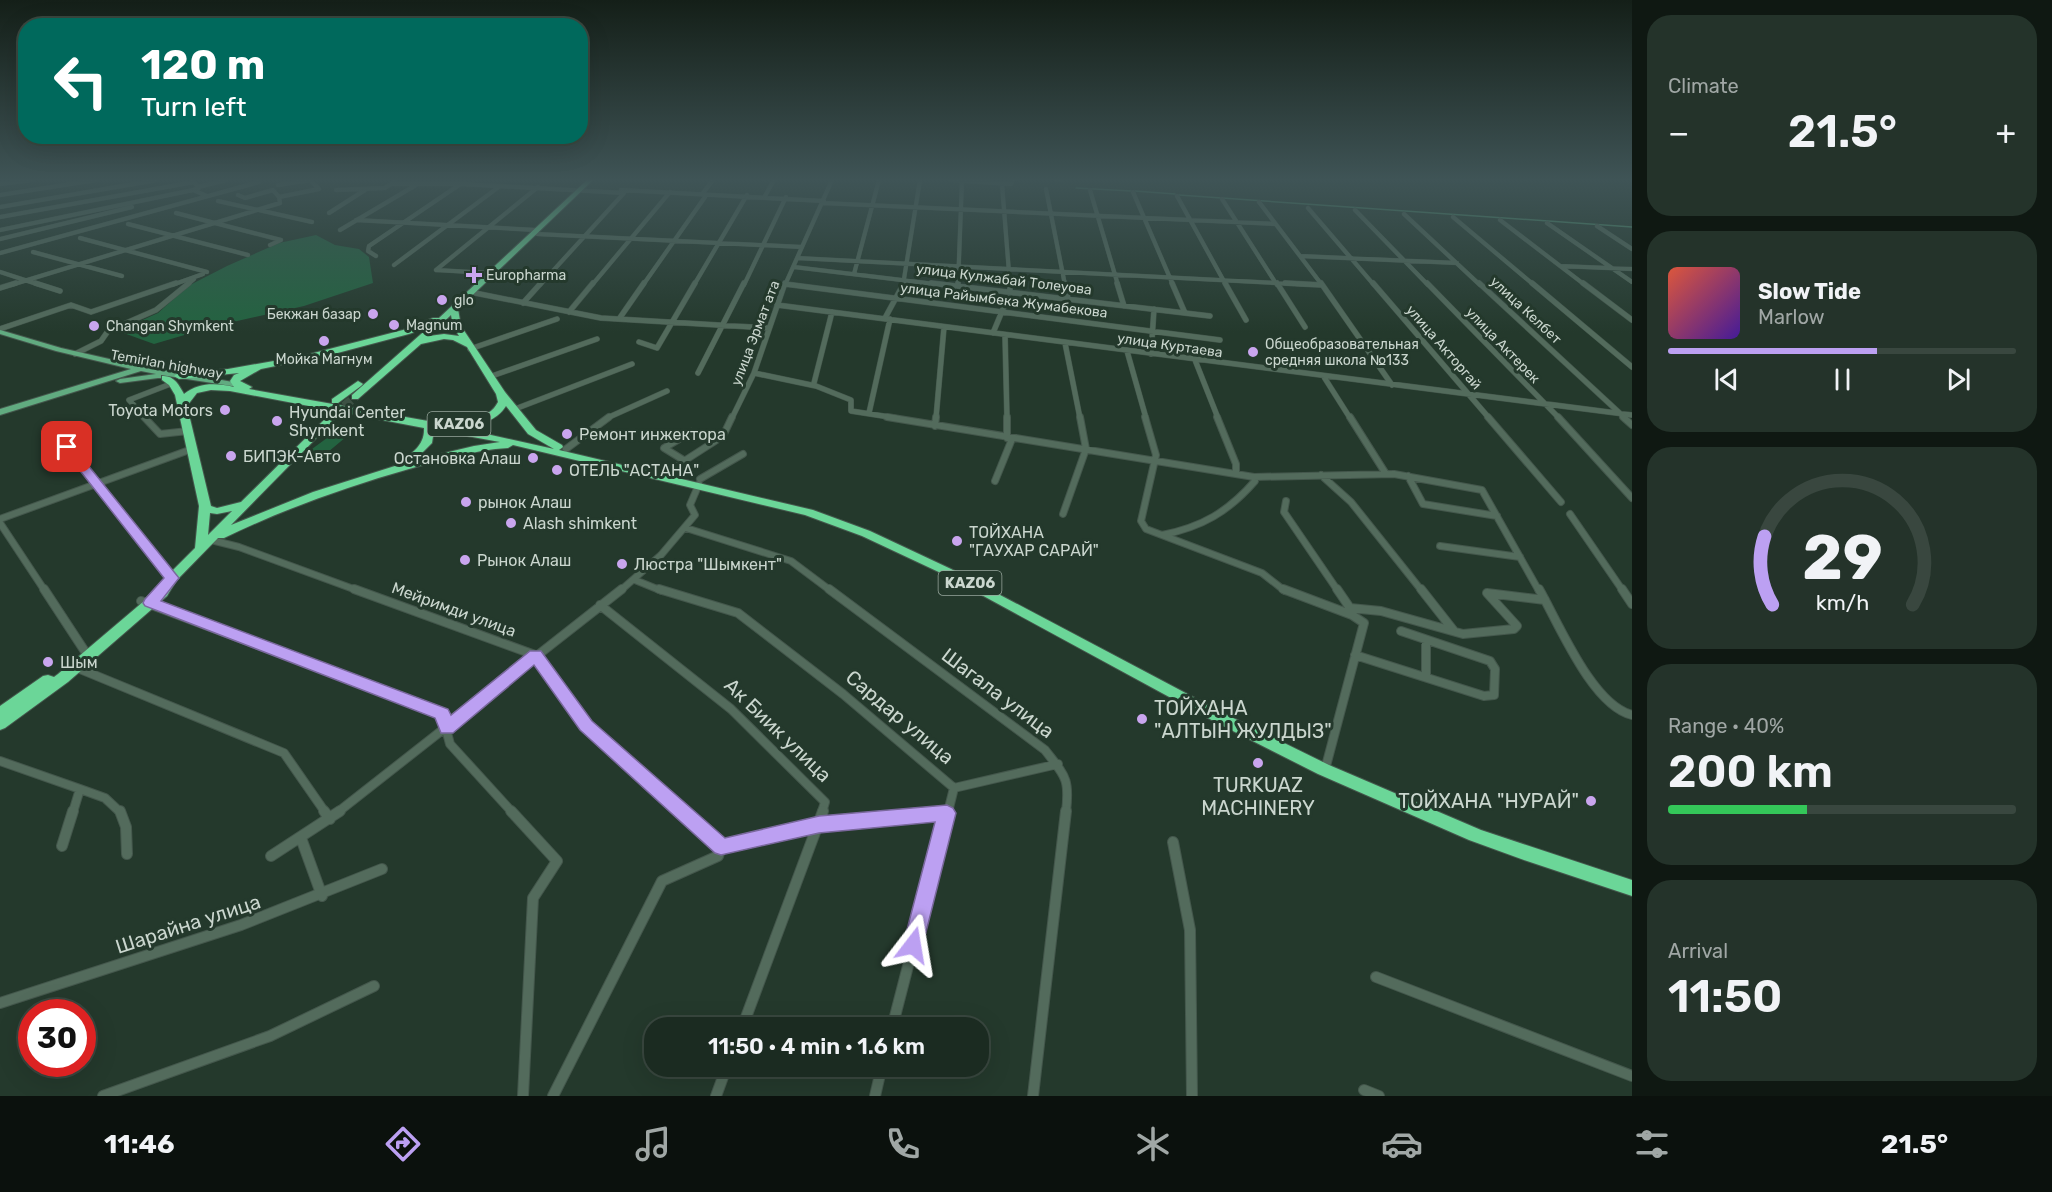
<!DOCTYPE html>
<html lang="en">
<head>
<meta charset="utf-8">
<style>
  :root { --surface:#1b2b21; --page:#24332a; --text:#f1f3f6; --muted:#a0a7a5; --line:#39473f; --accent:#bca0f2 }
  body { margin:0; font-family:Rubik,sans-serif; background:var(--page); color:var(--text); height:100vh; display:flex; flex-direction:column; font-size:22px; white-space:nowrap }
  * { box-sizing:border-box; margin:0 }
  p { font-size:20px; color:var(--muted) }
  .icon { flex:none; width:33px; height:33px; fill:none; stroke:currentColor; stroke-width:2; stroke-linecap:round; stroke-linejoin:round }
  .map { position:relative; flex:1; overflow:hidden }
  .sheet { display:flex; flex-direction:column; gap:15px; padding:15px; background:#0f1812; width:420px }
  .sheet>* { flex:none }
  .guide { position:absolute; left:18px; top:18px; width:570px; height:126px; border-radius:24px; box-shadow:0 6px 24px #0002,0 0 0 2px var(--line); background:#00695c; color:#fff; overflow:hidden }
  .speed { position:absolute; left:18px; top:999px; display:flex; gap:12px; font-size:30px; font-weight:700; text-align:center }
  .speed>* { display:grid; place-content:center; width:78px; height:78px; border-radius:50%; background:var(--surface); box-shadow:0 6px 24px #0002,0 0 0 2px var(--line); line-height:1 }
  .speed .limit { border:9px solid #d22; background:#fff; color:#111 }
  .pin { position:absolute; display:grid; place-items:center; width:51px; height:51px; color:#fff; margin:-26px; border-radius:12px; box-shadow:0 3px 9px #0006 }
  .me { position:absolute; width:66px; margin:-33px; rotate:14deg; stroke-linejoin:round; filter:drop-shadow(0 0 4px #0008) }
  .turn { display:flex; align-items:center; gap:21px; height:126px; padding:0 24px; font-size:27px }
  .turn .icon { width:78px; height:78px; stroke-width:2.5 }
  .turn b { display:block; font-size:42px; line-height:51px }
  .big { font-size:45px; font-weight:600; line-height:1.1 }
  .sheet .tile { flex:1; display:flex; flex-direction:column; justify-content:center; gap:9px; min-width:0; padding:0 21px; border-radius:24px; background:var(--page) }
  .sheet .dial { align-items:center; gap:0 }
  .dial svg { height:156px; overflow:visible; fill:none; stroke:var(--line); stroke-width:7; stroke-linecap:round; text-anchor:middle }
  .dial text { fill:var(--text); stroke:none }
  .song { display:flex; align-items:center; gap:18px }
  .cover { width:72px; height:72px; border-radius:9px; background:linear-gradient(135deg,hsl(10 70% 55%),hsl(260 70% 35%)) }
  .played { height:6px; border-radius:3px; background:linear-gradient(90deg,var(--accent) 60%,var(--line) 60%) }
  .keys { display:flex; justify-content:space-around; direction:ltr }
  .heat { display:flex; justify-content:space-between; align-items:center; font-size:33px; direction:ltr }
  .charge { height:9px; border-radius:4px; background:linear-gradient(90deg,#34c759 40%,var(--line) 0) }
  .trip { position:absolute; left:644px; top:1017px; width:345px; height:60px; border-radius:24px; background:var(--surface); box-shadow:0 6px 24px #0002,0 0 0 2px var(--line); font-weight:600; line-height:60px; text-align:center }
  .tabs { display:flex; height:96px; justify-content:space-around; align-items:center; background:#0b110d; color:var(--muted) }
  .tabs .icon { width:42px; height:42px }
  .tabs .selected { color:var(--accent) }
  .tabs b { font-size:27px; color:var(--text) }
  main { display:flex; flex:1; min-height:0 }
  .map>svg:first-child { display:block }
  .green { fill:#236340 }
  .lines { fill:none; stroke-linecap:round; stroke-linejoin:round }
  .stream { stroke:#509672; stroke-width:1.5 }
  .highway-tunnel { stroke:#3d5144; stroke-width:9; stroke-dasharray:9 4.5; stroke-linecap:butt }
  .street-far4-casing { stroke:#44574c; stroke-width:4.5 }
  .street-far3-casing { stroke:#44574c; stroke-width:6 }
  .street-far2-casing { stroke:#44574c; stroke-width:8 }
  .street-far1-casing { stroke:#44574c; stroke-width:10 }
  .street-casing { stroke:#44574c; stroke-width:12 }
  .primary-casing { stroke:#44574c; stroke-width:2 }
  .highway-casing { stroke:#44574c; stroke-width:2 }
  .street-far4 { stroke:#536b5c; stroke-width:4 }
  .street-far3 { stroke:#536b5c; stroke-width:5 }
  .street-far2 { stroke:#536b5c; stroke-width:6 }
  .street-far1 { stroke:#536b5c; stroke-width:8 }
  .street { stroke:#536b5c; stroke-width:10 }
  .primary { fill:#61ab80; fill-rule:evenodd }
  .highway { fill:#6bd698; fill-rule:evenodd }
  .route { fill:#bca0f2; stroke:#7a689d; stroke-width:1.5 }
  .poi-dot { fill:#c9a5ee; stroke:#24392c; stroke-width:2 }
  .labels { text-anchor:middle; stroke-width:6; stroke-linejoin:round; paint-order:stroke }
  .far-poi-label { font-size:14px; fill:#cad6ce; stroke:#24392c; text-anchor:start }
  .far-street-label { font-size:14px; fill:#cad6ce; stroke:#24392c }
  .shield { fill:#24392c; stroke:#98a79d; stroke-width:1.5 }
  .shield-label { font-size:15px; font-weight:bold; fill:#cad6ce }
  .poi-label { font-size:16px; fill:#cad6ce; stroke:#24392c; text-anchor:start }
  .street-label { font-size:16px; fill:#cad6ce; stroke:#24392c }
  .near-street-label { font-size:20px; fill:#cad6ce; stroke:#24392c }
  .near-poi-label { font-size:20px; fill:#cad6ce; stroke:#24392c; text-anchor:start }
</style>
</head>
<body>
<main>
<div class="map">
<svg width="1632" height="1096" viewBox="0 0 1632 1096">
  <rect width="100%" height="100%" fill="#24392c"/>
  <path class="green" d="M316,235L335,245L359,249L369,257L373,283L304,306L215,326L154,344L118,331L158,313L188,286L227,266L279,243Z
    M336,424L346,437L328,452L301,457L327,438L326,434Z"/>
  <g class="lines">
    <path class="stream" d="M1076,188L1131,191
      M1135,191L1175,194
      M1179,195L1632,227"/>
    <path class="highway-tunnel" d="M334,415L355,397"/>
    <g class="street-far4-casing">
      <path id="street-far4" d="M951,180L1011,184L1013,180
        M1057,180H1061
        M0,184L32,180
        M393,184H461L624,193L540,285
        M1002,184L1010,285
        M278,185L310,180L319,189L279,197
        M198,187L226,180
        M1046,189L1065,285
        M336,190L385,188L394,182
        M621,190L824,201
        M1090,190L1118,285
        M1133,192L1173,285
        M0,195L96,180
        M238,195L245,198L273,190L279,197
        M765,196L774,180
        M1177,196L1226,285
        M1222,199L1277,285
        M218,201L312,222
        M1259,202L1322,285
        M823,203L1275,224
        M0,207L157,180
        M1308,208L1374,285
        M1355,210L1428,285
        M176,213L281,240L270,245
        M329,213L365,190
        M1404,214L1480,285
        M0,217L194,182L199,188L193,190
        M1453,217L1534,285
        M356,220L536,230
        M1500,220L1585,285
        M1547,223L1632,282
        M128,224L248,255
        M1597,226L1632,249
        M0,230L193,190L207,196
        M340,230L416,185
        M537,234L802,247
        M80,238L207,272
        M0,239L132,207
        M33,252L122,276
        M0,253L259,182
        M376,256L368,251L369,246L459,185
        M1300,256L1457,263
        M797,258L1314,285
        M394,265L500,186
        M1560,266L1632,269
        M794,267L943,285
        M436,270L538,187
        M436,270L488,273
        M0,272L40,285
        M854,274L879,180
        M785,284L790,285
        M11,285L280,203L279,197
        M172,285L203,274
        M187,285L194,279
        M592,285L670,192
        M643,285L705,197L703,193L713,180
        M694,285L747,195
        M744,285L786,197
        M785,285L832,180
        M903,285L920,180
        M958,285L962,180"/>
    </g>
    <g class="street-far3-casing">
      <path id="street-far3" d="M35,283L60,291
        M931,283L1210,316
        M1065,283L1068,299
        M1117,283L1124,306
        M1172,283L1185,313
        M1225,283L1246,320
        M1277,283L1305,327
        M1285,283L1322,285
        M1321,283L1392,385
        M1373,283L1489,418
        M1427,283L1559,418
        M1479,283L1625,418
        M1532,283L1632,367
        M1583,283L1632,320
        M785,284L1220,340
        M958,286V283
        M0,288L16,283
        M470,292L601,318L769,328
        M523,303L541,283
        M777,305L1632,415
        M569,312L593,283
        M885,318L904,283
        M619,319L644,283
        M0,329L71,305L91,312L176,283
        M993,333L1010,292V283
        M1005,335L1007,418
        M639,342L657,348L695,283
        M1065,343L1080,418
        M470,349L557,319
        M1127,351L1146,418
        M75,354L101,341L108,331L156,310L189,283
        M1151,354L1154,309
        M1195,360L1218,418
        M698,373L744,283
        M754,373L816,386L851,400V411L896,418
        M489,377L597,339
        M1324,377L1350,418
        M814,383L832,312
        M515,409L632,364
        M869,413L890,319
        M146,418L129,400L173,383
        M607,418L667,391
        M732,418L754,373L785,283
        M936,418L944,327"/>
    </g>
    <g class="street-far2-casing">
      <path id="street-far2" d="M144,417L160,434L188,431
        M887,417L1254,477L1394,474L1482,490L1539,591
        M1007,417V438
        M1145,417L1156,455L1141,521L1146,529L1262,573L1285,591
        M1217,417L1236,464V474
        M1350,417L1386,474
        M1488,417L1561,502
        M1558,417L1632,498
        M1623,417L1632,425
        M935,426L936,417
        M52,428L172,578
        M566,449L609,417
        M685,461L664,448L691,432
        M673,473L681,463L723,436L732,417
        M1321,475L1351,502L1422,591
        M1408,476L1423,504L1497,516
        M700,479L743,454
        M995,481L1012,439
        M1286,501L1284,512L1338,591
        M1063,514L1086,449L1080,417
        M1570,514L1623,591
        M0,519L192,449
        M0,523L45,591
        M686,528L791,561L831,591
        M1162,535C1202,527 1228,512 1255,481L1254,477
        M211,540L239,547L359,591
        M1440,546L1520,557
        M635,580L662,591
        M620,591L661,555L695,515L690,505L699,484"/>
    </g>
    <g class="street-far1-casing">
      <path id="street-far1" d="M44,589L84,650
        M354,589L535,655L586,725L682,812
        M659,589L738,613L843,694L954,788L948,812
        M829,589L1045,750C1065,776 1070,778 1066,812
        M1283,589L1352,615L1364,623L1326,766
        M1337,589L1350,608
        M1421,589L1454,631
        M1539,589C1559,624 1592,705 1632,715
        M1622,589L1632,604
        M141,601L442,714L450,744L512,812
        M600,605L731,709L825,802L822,812
        M1352,615L1350,608L1381,611L1463,634L1514,629L1517,626L1487,593L1545,600
        M1426,640V676
        M1355,655L1484,696L1494,695L1495,669L1490,661L1401,631
        M75,667L284,753L325,812
        M0,761L80,789
        M954,788L1058,764
        M73,812L80,789L105,798L120,812
        M338,812L622,589"/>
    </g>
    <g class="street-casing">
      <path id="street" d="M120,811L126,827L127,854
        M324,811L330,819
        M511,811L557,861L533,898L523,1096
        M681,811L721,847
        M301,838L322,896
        M1173,842L1190,930L1192,1096
        M62,846L73,811
        M271,856L340,811
        M1376,977L1632,1076
        M0,1003L241,925L382,869
        M742,1028L823,811
        M892,1028L948,811
        M1364,1090L1379,1096
        M103,1096L270,1036L374,986
        M553,1096L662,881L718,856L721,847L819,825L947,813
        M716,1096L727,1066
        M875,1096L882,1066
        M1033,1096L1066,811"/>
    </g>
    <g class="primary-casing">
      <path id="primary" d="M0,330L61,348L118,361L238,383L242,385L238,387L161,375V378H158L120,383L116,381L120,379L156,374L141,371L0,415V409L131,369L56,351L0,334Z"/>
    </g>
    <g class="highway-casing">
      <path id="highway" d="M587,180H593L458,309L461,326L505,392L536,430L562,445L563,447L559,450L813,510L870,531L951,569L1229,716L1329,765L1481,830L1632,880V896L1527,861L1469,840L1318,774L1219,724L943,574L862,536L805,515L513,445L508,448C474,450 442,460 409,469C346,487 284,509 224,538H218L176,581L167,596L68,682L5,728L0,730V706L43,676L48,675L54,677L58,674L157,590L168,575L195,548L199,506L175,395L169,385L162,380V376C174,375 179,385 184,394C199,382 216,383 234,387L230,381L234,375L239,373L179,379L174,376L179,373L228,369L302,356L403,330L433,318H439ZM451,315L453,326L459,336L444,334L429,336ZM429,327L352,395V399H358L421,344L444,339L453,340L467,347L496,394L498,402C488,421 469,418 450,421V425C470,428 495,424 506,406L528,434L554,449L428,421L249,389L252,387L240,381L261,369L330,355L409,334ZM211,390L230,391L424,428C425,445 412,454 398,462V465L313,492L231,525L339,415L337,413H331L241,502L217,508L211,506L187,406L197,393ZM434,430L500,442L474,446L415,460L432,443ZM232,511L208,535L210,513L217,514Z
        M358,381L363,384L361,386L338,403H332V399Z"/>
    </g>
    <use href="#street-far4" class="street-far4"/>
    <use href="#street-far3" class="street-far3"/>
    <use href="#street-far2" class="street-far2"/>
    <use href="#street-far1" class="street-far1"/>
    <use href="#street" class="street"/>
    <use href="#primary" class="primary"/>
    <use href="#highway" class="highway"/>
  </g>
  <linearGradient id="sky" x2="0" y2="1"><stop stop-color="#141f18"/><stop offset="0.54" stop-color="#3f5456"/><stop offset="1" stop-color="#3f5456" stop-opacity="0"/></linearGradient>
  <rect width="1632" height="333" fill="url(#sky)"/>
  <path class="route" d="M63,444H71L179,578L161,601L448,709L451,715L530,651H541L592,721L725,838L819,816L947,805L953,808L956,813L921,952L913,955L906,952L903,945L935,822L819,833L721,855L715,853L580,730L534,665L453,733H441L435,718L145,606L143,603L145,599L164,578L63,449Z"/>
  <g class="poi-dot">
    <path d="M471 266h6v6h6v6h-6v6h-6v-6h-6v-6h6z"/>
    <circle cx="442" cy="300" r="6"/>
    <circle cx="373" cy="314" r="6"/>
    <circle cx="394" cy="325" r="6"/>
    <circle cx="94" cy="326" r="6"/>
    <circle cx="324" cy="341" r="6"/>
    <circle cx="1253" cy="352" r="6"/>
    <circle cx="225" cy="410" r="6"/>
    <circle cx="277" cy="421" r="6"/>
    <circle cx="567" cy="434" r="6"/>
    <circle cx="231" cy="456" r="6"/>
    <circle cx="533" cy="458" r="6"/>
    <circle cx="557" cy="470" r="6"/>
    <circle cx="466" cy="502" r="6"/>
    <circle cx="511" cy="523" r="6"/>
    <circle cx="957" cy="541" r="6"/>
    <circle cx="465" cy="560" r="6"/>
    <circle cx="622" cy="564" r="6"/>
    <circle cx="48" cy="662" r="6"/>
    <circle cx="1142" cy="719" r="6"/>
    <circle cx="1258" cy="763" r="6"/>
    <circle cx="1591" cy="801" r="6"/>
  </g>
  <g class="labels">
    <g class="far-poi-label">
      <text x="486" y="280">Europharma</text>
      <text x="454" y="305">glo</text>
      <text x="361" y="319" text-anchor="end">Бекжан базар</text>
      <text x="406" y="330">Magnum</text>
      <text x="106" y="331">Changan Shymkent</text>
      <text x="1265" y="349">Общеобразовательная<tspan x="1265" dy="16">средняя школа №133</tspan></text>
      <text x="324" y="364" text-anchor="middle">Мойка Магнум</text>
    </g>
    <g class="far-street-label">
      <text transform="translate(1004 279) rotate(7)" y="5">улица Кулжабай Толеуова</text>
      <text transform="translate(1004 300) rotate(7)" y="5">улица Райымбека Жумабекова</text>
      <text transform="translate(1526 310) rotate(43)" y="5">улица Келбет</text>
      <text transform="translate(755 333) rotate(-69)" y="5">улица Эрмат ата</text>
      <text transform="translate(1170 345) rotate(8)" y="5">улица Куртаева</text>
      <text transform="translate(1503 345) rotate(46)" y="5">улица Актерек</text>
      <text transform="translate(1444 347) rotate(49)" y="5">улица Акторгай</text>
      <text transform="translate(167 364) rotate(10)" y="5">Temirlan highway</text>
    </g>
    <g class="shield">
      <rect x="427.5" y="412" width="63" height="24" rx="4.5"/>
      <rect x="938.5" y="571" width="63" height="24" rx="4.5"/>
    </g>
    <g class="shield-label">
      <text x="459" y="429">KАZ06</text>
      <text x="970" y="588">KАZ06</text>
    </g>
    <g class="poi-label">
      <text x="213" y="416" text-anchor="end">Toyota Motors</text>
      <text x="289" y="418">Hyundai Center<tspan x="289" dy="18">Shymkent</tspan></text>
      <text x="579" y="440">Ремонт инжектора</text>
      <text x="243" y="462">БИПЭК-Авто</text>
      <text x="521" y="464" text-anchor="end">Остановка Алаш</text>
      <text x="569" y="476">ОТЕЛЬ "АСТАНА"</text>
      <text x="478" y="508">рынок Алаш</text>
      <text x="523" y="529">Alash shimkent</text>
      <text x="969" y="538">ТОЙХАНА<tspan x="969" dy="18">"ГАУХАР САРАЙ"</tspan></text>
      <text x="477" y="566">Рынок Алаш</text>
      <text x="634" y="570">Люстра "Шымкент"</text>
      <text x="60" y="668">Шым</text>
    </g>
    <g class="street-label">
      <text transform="translate(454 609) rotate(20)" y="6">Мейримди улица</text>
    </g>
    <g class="near-street-label">
      <text transform="translate(998 693) rotate(37)" y="7">Шагала улица</text>
      <text transform="translate(900 717) rotate(40)" y="7">Сардар улица</text>
      <text transform="translate(778 730) rotate(44)" y="7">Ак Биик улица</text>
      <text transform="translate(188 924) rotate(-18)" y="7">Шарайна улица</text>
    </g>
    <g class="near-poi-label">
      <text x="1154" y="715">ТОЙХАНА<tspan x="1154" dy="23">"АЛТЫН ЖУЛДЫЗ"</tspan></text>
      <text x="1258" y="792" text-anchor="middle">TURKUAZ<tspan x="1258" dy="23">MACHINERY</tspan></text>
      <text x="1579" y="808" text-anchor="end">ТОЙХАНА "НУРАЙ"</text>
    </g>
  </g>
</svg>
<div class="speed"><div class="limit">30</div></div>
<div class="pin" style="left:67px;top:447px;background:#d93025"><svg class="icon" aria-label="arrive" viewBox="0 0 24 24"><path d="M6 21V4h12l-3 4 3 4H6"/></svg></div>
<svg class="me" style="left:913px;top:945px" viewBox="-20 -20 40 40"><path d="M0-17L14 15 0 8-14 15z" fill="#bca0f2" stroke="#fff" stroke-width="4"/></svg>
<div class="trip">11:50 · 4 min · 1.6 km</div>
<div class="guide">
<div class="turn"><svg class="icon" aria-label="left" viewBox="0 0 24 24"><path d="M17 20v-9H6M10 6l-5 5 5 5"/></svg><div><b>120 m</b>Turn left</div></div>
</div>
</div>
<section class="sheet">
<div class="tile"><p>Climate</p>
<div class="heat"><a>−</a><b class="big">21.5°</b><a>+</a></div>
</div>
<div class="tile">
<div class="song"><i class="cover"></i><div><b>Slow Tide</b><p>Marlow</p></div></div>
<div class="played"></div>
<div class="keys"><svg class="icon" aria-label="previous" viewBox="0 0 24 24"><path d="M18 5L8 12l10 7zM5 5v14"/></svg><svg class="icon" aria-label="pause" viewBox="0 0 24 24"><path d="M8 5v14M16 5v14"/></svg><svg class="icon" aria-label="next" viewBox="0 0 24 24"><path d="M6 5l10 7-10 7zM19 5v14"/></svg></div>
</div>
<div class="tile dial"><svg viewBox="0 0 100 80">
<path d="M14 69A42 42 0 1 1 86 69"/>
<path d="M14 69A42 42 0 0 1 10 34" stroke="#bca0f2"/>
<text x="50" y="56" font-size="32" font-weight="700">29</text>
<text x="50" y="72" font-size="11">km/h</text>
</svg></div>
<div class="tile"><p>Range · 40%</p><b class="big">200 km</b><div class="charge"></div></div>
<div class="tile"><p>Arrival</p><b class="big">11:50</b></div>
</section>
</main>
<nav class="tabs">
<b>11:46</b>
<svg class="icon selected" aria-label="directions" viewBox="0 0 24 24"><path d="M12 3l9 9-9 9-9-9zM9 14v-3h6M13 9l2 2-2 2"/></svg>
<svg class="icon" aria-label="music" viewBox="0 0 24 24"><path d="M9 18V5l10-2v13"/><circle cx="6" cy="18" r="3"/><circle cx="16" cy="16" r="3"/></svg>
<svg class="icon" aria-label="phone" viewBox="0 0 24 24"><path d="M5 4h4l2 5-3 2q2 4 5 5l2-3 5 2v4C11 20 4 13 5 4z"/></svg>
<svg class="icon" aria-label="climate" viewBox="0 0 24 24"><path d="M12 3v18M4 7l16 10M4 17L20 7"/></svg>
<svg class="icon" aria-label="car" viewBox="0 0 24 24"><path d="M5 17H2v-5l4-1 3-4h7l3 4 3 1v5h-3M9 17h6M6 11h13"/><circle cx="7" cy="17" r="2"/><circle cx="17" cy="17" r="2"/></svg>
<svg class="icon" aria-label="filters" viewBox="0 0 24 24"><path d="M4 7h16M4 17h16"/><circle cx="9" cy="7" r="2"/><circle cx="15" cy="17" r="2"/></svg>
<b>21.5°</b>
</nav>
</body>
</html>
